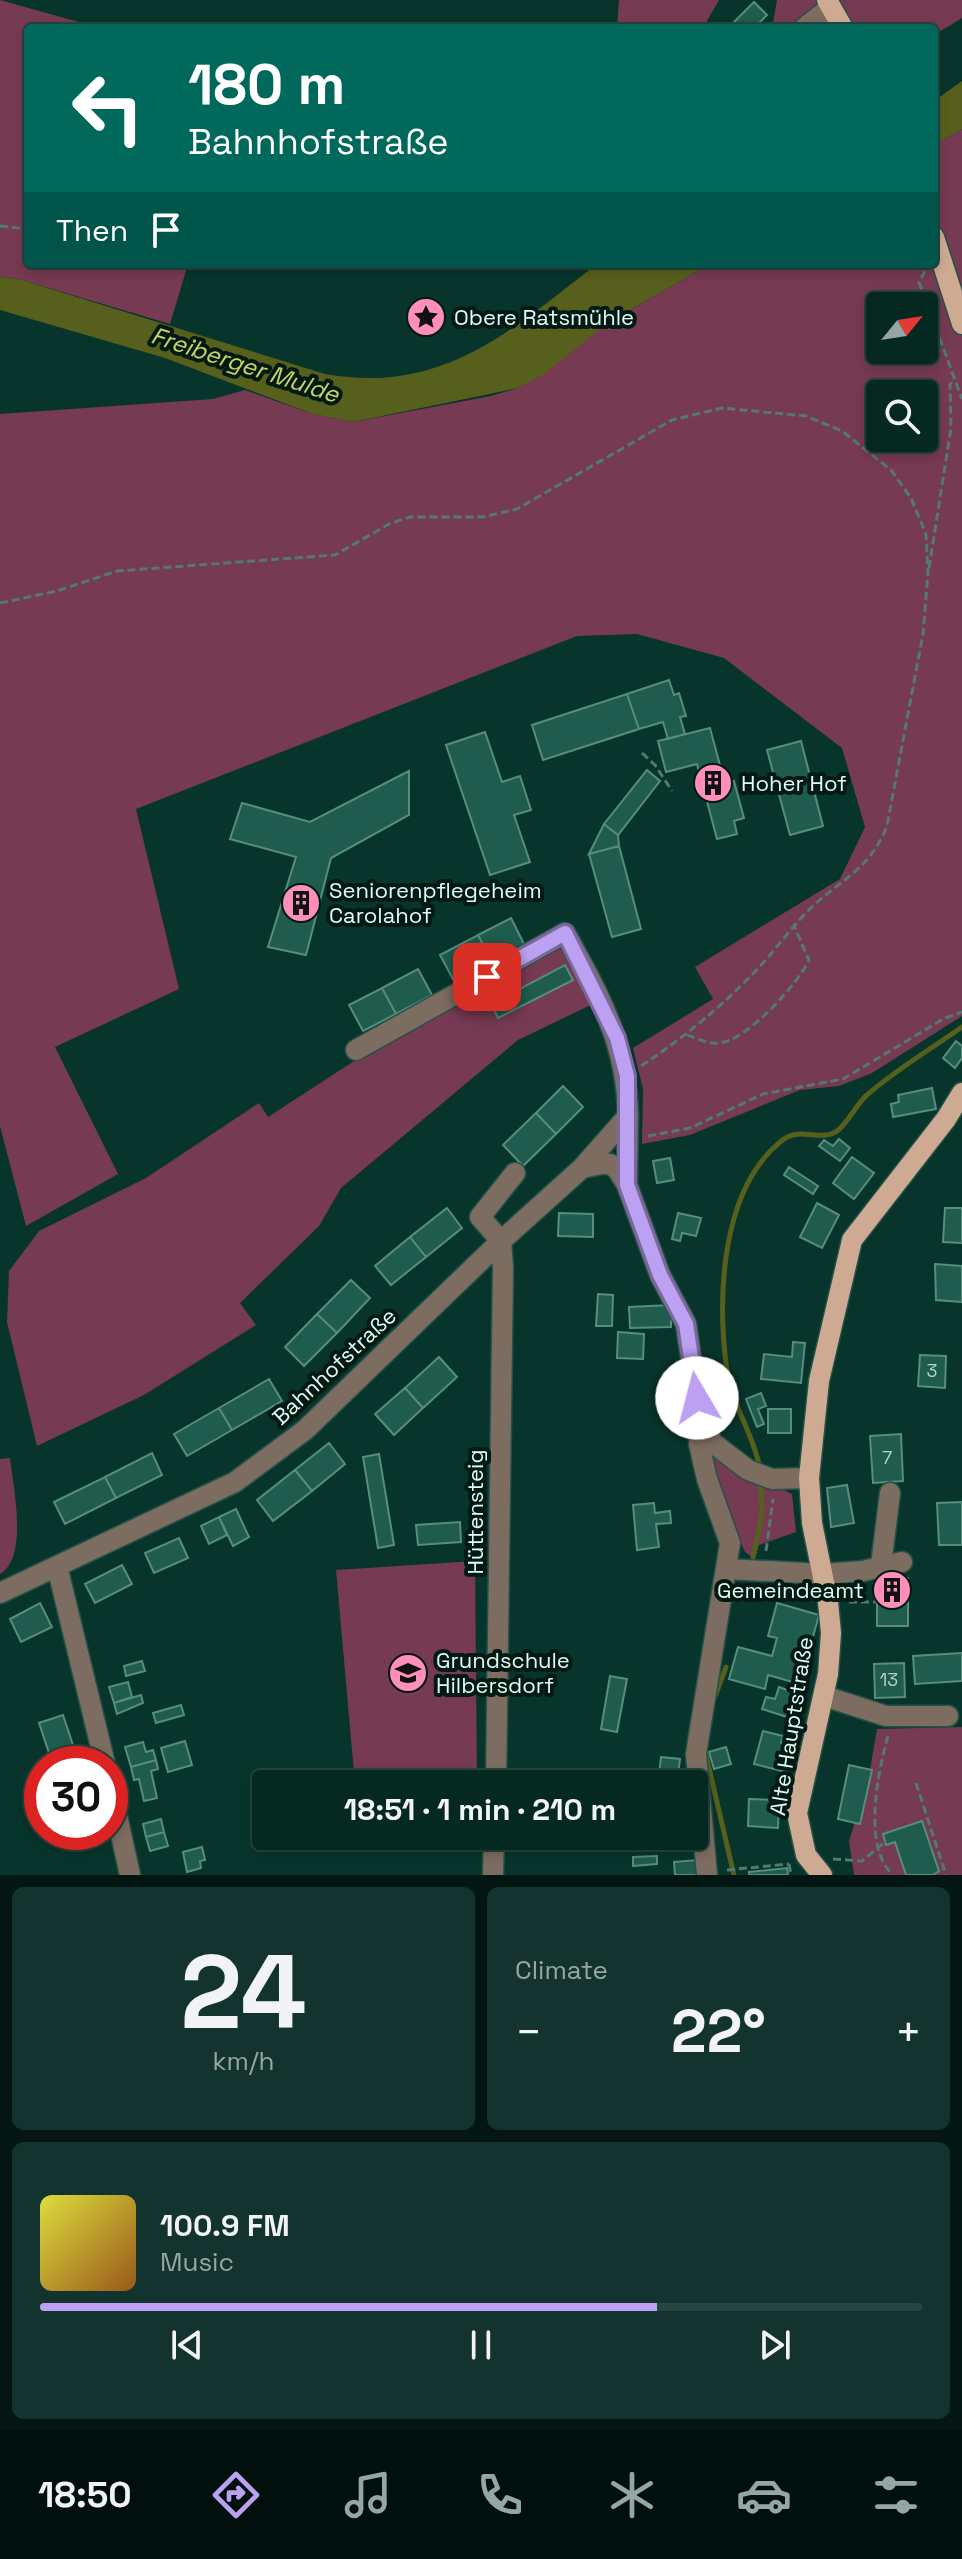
<!DOCTYPE html>
<html lang="en">
<head>
<meta charset="utf-8">
<style>
  :root { --surface:#052821; --page:#13342e; --text:#f1f3f6; --muted:#97a6a5; --line:#26443f; --accent:#bca0f2 }
  body { margin:0; font-family:"Space Grotesk",sans-serif; background:var(--page); color:var(--text); height:100vh; display:flex; flex-direction:column; font-size:30px; white-space:nowrap }
  * { box-sizing:border-box; margin:0 }
  p { font-size:26px; color:var(--muted) }
  .icon { flex:none; width:44px; height:44px; fill:none; stroke:currentColor; stroke-width:2; stroke-linecap:round; stroke-linejoin:round }
  .map { position:relative; height:1875px; overflow:hidden }
  .sheet { display:flex; flex-direction:column; gap:12px; padding:12px; background:#031612; flex:1 }
  .sheet>* { flex:none }
  .guide { position:absolute; left:24px; top:24px; width:914px; height:244px; border-radius:8px; box-shadow:0 4px 12px #0003,0 0 0 2px var(--line); background:#00695c; color:#fff; overflow:hidden }
  .needle { width:52px; rotate:60deg }
  .fabs { position:absolute; left:866px; top:292px; display:grid; gap:16px }
  .fabs a { display:grid; place-items:center; width:72px; height:72px; border-radius:8px; background:var(--surface); box-shadow:0 4px 12px #0003,0 0 0 2px var(--line); font-size:40px }
  .speed { position:absolute; left:24px; top:1746px; display:flex; gap:16px; font-size:40px; font-weight:700; text-align:center }
  .speed>* { display:grid; place-content:center; width:104px; height:104px; border-radius:50%; background:var(--surface); box-shadow:0 4px 12px #0003,0 0 0 2px var(--line); line-height:1 }
  .speed .limit { border:12px solid #d22; background:#fff; color:#111 }
  .pin { position:absolute; display:grid; place-items:center; width:68px; height:68px; color:#fff; margin:-34px; border-radius:16px; box-shadow:0 4px 12px #0006 }
  .me { position:absolute; width:88px; margin:-44px; rotate:352deg; stroke-linejoin:round; filter:drop-shadow(0 0 6px #0008) }
  .turn { display:flex; align-items:center; gap:28px; height:168px; padding:0 32px; font-size:36px }
  .turn .icon { width:104px; height:104px; stroke-width:2.5 }
  .turn b { display:block; font-size:56px; line-height:68px }
  .then { display:flex; align-items:center; height:76px; padding:0 32px; background:#0003; gap:16px; font-size:30px }
  .big { font-size:60px; font-weight:700; line-height:1.1 }
  .sheet .card { flex:1; display:flex; flex-direction:column; justify-content:center; gap:12px; min-width:0; padding:0 28px; border-radius:12px; background:var(--page) }
  .sheet .dial { align-items:center; gap:0 }
  .dial b { font-size:104px; line-height:1 }
  .song { display:flex; align-items:center; gap:24px }
  .cover { width:96px; height:96px; border-radius:12px; background:linear-gradient(135deg,hsl(60 70% 55%),hsl(30 70% 35%)) }
  .played { height:8px; border-radius:4px; background:linear-gradient(90deg,var(--accent) 70%,var(--line) 70%) }
  .keys { display:flex; justify-content:space-around; direction:ltr }
  .heat { display:flex; justify-content:space-between; align-items:center; font-size:44px; direction:ltr }
  .sheet .tiles { flex:1; display:grid; gap:12px; grid-template-columns:1fr 1fr }
  .card:last-child { grid-column:span 2 }
  .trip { position:absolute; left:252px; top:1770px; width:456px; height:80px; border-radius:8px; background:var(--surface); box-shadow:0 4px 12px #0003,0 0 0 2px var(--line); font-weight:700; line-height:80px; text-align:center }
  .tab-bar { display:flex; height:128px; justify-content:space-around; align-items:center; background:#02100d; color:var(--muted) }
  .tab-bar .icon { width:56px; height:56px }
  .tab-bar .on { color:var(--accent) }
  .tab-bar b { font-size:36px; color:var(--text) }
  .map>svg:first-child { display:block }
  .green { fill:#763a52; fill-rule:evenodd }
  .water { fill:#575f1d }
  .lines { fill:none; stroke-linecap:round; stroke-linejoin:round }
  .stream { stroke:#575f1d; stroke-width:5 }
  .building { fill:#1f5c4e; stroke:#558d7f; stroke-width:2 }
  .minor-casing { stroke:#255148; stroke-width:23 }
  .major-casing { stroke:#255148; stroke-width:23 }
  .path { stroke:#527a71; stroke-width:3; stroke-dasharray:8 4; stroke-linecap:butt }
  .minor { stroke:#7d6c60; stroke-width:20 }
  .major { stroke:#ceaa92; stroke-width:20 }
  .route-casing { stroke:#7a689d; stroke-width:20 }
  .route { stroke:#bca0f2; stroke-width:14 }
  .labels { text-anchor:middle; stroke-width:8; stroke-linejoin:round; paint-order:stroke }
  .number-label { font-size:18px; fill:#b0d4ca }
  .poi-label { font-size:22px; fill:#e0fcf4; stroke:#031a14; text-anchor:start }
  .street-label { font-size:22px; fill:#e0fcf4; stroke:#031a14 }
  .water-label { font-size:24px; font-style:italic; fill:#c6d563; stroke:#031a14 }
</style>
</head>
<body>
<div class="map">
<svg width="962" height="1875" viewBox="0 0 962 1875">
  <rect width="100%" height="100%" fill="#07352c"/>
  <path class="green" d="M0,0L100,28H28V264H188L170,324L22,280L0,277Z
    M619,0H719L703,28H617Z
    M777,0H962V18L934,35V28H772Z
    M962,129V1016L872,1073L839,1086L800,1090L690,1135L642,1144L643,1089L633,1048L713,999L695,967L840,879L865,827L842,748L724,658L637,634L577,636L136,809L179,989L55,1047L118,1174L26,1226L0,1126V414L213,399L245,390L313,414L353,422L491,396L518,388L609,322L710,264H934V145ZM880,306H924V350H880ZM880,394H924V438H880Z
    M566,942L597,1002L518,1040L341,1188L319,1226L240,1303L256,1325L144,1395L37,1446L7,1322L9,1271L39,1231L146,1178L259,1103L268,1117L371,1050Z
    M710,1454L792,1494L796,1532L759,1545L755,1559L745,1552L709,1474Z
    M10,1458C13,1486 29,1557 0,1574V1459Z
    M475,1561L477,1784H355L336,1570Z
    M962,1727V1875H854L849,1841L855,1822L861,1823L877,1729Z"/>
  <path class="water" d="M962,81V129L934,145V101Z
    M597,264H710L609,322L544,374L518,388L353,422L313,414L165,358L0,310V277L22,280L325,374C443,395 510,331 597,264Z"/>
  <g class="lines">
    <path class="stream" d="M760,1469C754,1435 732,1405 727,1371C717,1299 720,1187 784,1139C801,1127 821,1142 837,1131C849,1122 856,1104 868,1094C897,1069 931,1049 962,1027
      M753,1557L762,1515L761,1479
      M714,1699L726,1667
      M706,1755L734,1875"/>
  </g>
  <path class="building" d="M754,2L767,15L754,28H728Z
    M669,680L674,695L679,693L686,716L680,717L685,734L668,739L663,722L639,729L627,694Z
    M627,694L639,729L543,760L532,725Z
    M710,728L725,784L734,781L744,818L734,821L737,834L717,839L697,764L666,772L658,741Z
    M485,732L502,782L520,776L531,810L514,815L530,862L490,875L446,745Z
    M801,741L823,826L790,835L767,750Z
    M647,770L660,781L618,835L604,824Z
    M409,771V815L331,858L306,955L268,947L296,857L230,839L242,803L310,822Z
    M604,824L618,835L619,846L589,854Z
    M619,846L641,929L612,937L589,854Z
    M511,918L525,946L493,963L478,935Z
    M478,935L493,963L455,983L440,955Z
    M565,965L573,980L498,1018L491,1004Z
    M418,969L432,995L396,1014L382,988Z
    M382,988L396,1014L363,1031L349,1005Z
    M956,1041L962,1046V1058L955,1068L943,1058Z
    M563,1086L583,1107L556,1134L536,1113Z
    M932,1088L936,1109L893,1117L891,1104L899,1102L898,1095Z
    M536,1113L556,1134L523,1166L503,1145Z
    M839,1139L850,1148L840,1161L819,1146L824,1140L833,1146Z
    M852,1157L874,1173L854,1199L833,1183Z
    M670,1158L674,1180L657,1183L653,1161Z
    M789,1167L818,1186L813,1194L784,1175Z
    M817,1203L839,1215L822,1248L800,1237Z
    M447,1208L462,1228L426,1257L410,1237Z
    M945,1208H962V1243L943,1242Z
    M559,1213L593,1214V1237L558,1236Z
    M678,1213L701,1218L696,1236L682,1233L680,1241L672,1239Z
    M410,1237L426,1257L391,1285L375,1266Z
    M935,1264L962,1266V1302L936,1300Z
    M351,1280L370,1298L337,1333L317,1314Z
    M598,1294L613,1295L612,1326H596Z
    M671,1305V1327L630,1328L629,1307Z
    M317,1314L337,1333L304,1366L285,1347Z
    M618,1332L644,1334L643,1359L617,1358Z
    M793,1342L805,1343L801,1383L761,1379L764,1354L792,1357Z
    M920,1355L946,1356L945,1388L918,1386Z
    M439,1357L457,1377L423,1408L405,1388Z
    M269,1379L282,1401L232,1430L219,1408Z
    M405,1388L423,1408L394,1435L375,1414Z
    M761,1393L766,1406L758,1409L764,1424L757,1427L746,1399Z
    M219,1408L232,1430L187,1456L174,1434Z
    M768,1409H791V1433H768Z
    M901,1434L903,1481L873,1483L870,1436Z
    M329,1443L345,1464L312,1491L295,1470Z
    M152,1453L162,1475L116,1498L105,1477Z
    M379,1454L394,1545L378,1548L363,1457Z
    M295,1470L312,1491L273,1521L257,1500Z
    M105,1477L116,1498L65,1524L54,1502Z
    M847,1485L854,1523L831,1527L827,1488Z
    M962,1502V1545H939L937,1503Z
    M654,1503L655,1513L670,1511L671,1523L656,1524L659,1547L637,1550L633,1505Z
    M236,1509L249,1537L233,1546L219,1517Z
    M219,1517L227,1535L209,1544L201,1526Z
    M460,1522L461,1542L418,1545L416,1525Z
    M179,1538L188,1558L154,1573L145,1553Z
    M122,1565L132,1584L95,1603L85,1584Z
    M877,1578H908V1626H877Z
    M40,1603L52,1627L21,1642L10,1619Z
    M777,1603L819,1615L800,1684L768,1675L765,1689L729,1679L738,1647L772,1656L777,1638L768,1636Z
    M962,1653V1681L915,1684L913,1656Z
    M142,1661L145,1671L126,1676L124,1666Z
    M904,1663L905,1697L875,1698L874,1664Z
    M610,1676L627,1679L617,1732L601,1729Z
    M128,1682L132,1697L114,1703L109,1687Z
    M779,1687L801,1695L793,1719L762,1709L766,1697L775,1699Z
    M141,1695L143,1703L117,1714L114,1703Z
    M181,1705L184,1715L156,1723L153,1713Z
    M63,1715L74,1748L50,1756L39,1723Z
    M763,1731L783,1736L781,1743L792,1746L786,1772L754,1764Z
    M185,1741L192,1765L168,1772L161,1748Z
    M143,1742L146,1752L153,1750L156,1760L131,1767L125,1747Z
    M726,1747L731,1764L714,1769L709,1752Z
    M661,1757L680,1759L678,1776L659,1774Z
    M156,1760L158,1769L151,1771L157,1798L144,1801L139,1779L134,1780L131,1767Z
    M849,1765L872,1770L860,1824L838,1819Z
    M749,1799L779,1800L778,1828L748,1826Z
    M161,1819L164,1832L146,1837L143,1824Z
    M922,1821L939,1871L933,1875H906L895,1842L886,1845L883,1834Z
    M164,1832L168,1846L150,1851L146,1837Z
    M202,1847L205,1860L200,1861L201,1868L187,1872L183,1852Z
    M657,1856V1864L633,1866V1857Z
    M698,1860L700,1875H675L674,1862Z
    M787,1868L788,1875H749V1872Z"/>
  <g class="lines">
    <g class="minor-casing">
      <path id="minor" d="M804,28L831,7
        M356,1050L565,933C599,995 627,1043 628,1116
        M582,1168L628,1116L627,1185
        M700,1424L699,1444L707,1479L730,1543L696,1754L707,1875
        M881,1565L890,1493
        M57,1566L105,1764
        M728,1569L823,1574L863,1571L902,1562
        M0,1593L235,1482L305,1430L501,1241L582,1168L601,1164H610L617,1169L627,1185L660,1275L686,1324L700,1422L713,1443L748,1470L772,1479L809,1478
        M824,1696L886,1716H948
        M110,1784L130,1875
        M496,1784L503,1268L501,1241L480,1217L515,1173
        M493,1875L494,1836"/>
    </g>
    <g class="major-casing">
      <path id="major" d="M827,0L843,28
        M934,237L962,324
        M822,1875L806,1855L797,1813L828,1674L831,1633L828,1602L812,1523L809,1478L819,1381L852,1240L946,1119L962,1093"/>
    </g>
    <path class="path" d="M0,226L28,229
      M925,271L919,282L962,399
      M929,568L951,428L950,385L954,377
      M0,603L57,591L117,571L335,555L391,523L410,517H483L517,509L672,420L722,408L806,416L842,431L891,470L911,498L926,534L928,572L923,634L887,826C869,872 838,880 806,913C790,929 777,948 762,964C725,1004 685,1037 641,1066
      M642,753L655,765L672,791
      M687,1035C699,1039 711,1046 724,1042C750,1036 798,984 809,960L794,926
      M648,1136L690,1128L763,1094L843,1079L945,1018L962,1012
      M766,1551L773,1499
      M849,1602H877
      M888,1736C878,1771 862,1847 893,1875
      M916,1783L946,1875
      M833,1859L862,1861L885,1842
      M789,1864L791,1875
      M727,1870L789,1864"/>
    <use href="#minor" class="minor"/>
    <use href="#major" class="major"/>
  </g>
  <g class="lines">
    <g class="route-casing">
      <path id="route" d="M487,977L565,933L617,1038L627,1076V1185L660,1275L686,1324L697,1398"/>
    </g>
    <use href="#route" class="route"/>
  </g>
  <defs>
    <g id="sight-disc" transform="scale(2)"><circle r="9.5" fill="#ff8eba" stroke="#031a14"/><path d="M0-6L1.8-2.2L6-1.7L2.9 1.2L3.7 5.4L0 3.3L-3.7 5.4L-2.9 1.2L-6-1.7L-1.8-2.2Z" fill="#111"/></g>
    <g id="building-disc" transform="scale(2)"><circle r="9.5" fill="#ff8eba" stroke="#031a14"/><path d="M-4-6H4V6H1V3H-1V6H-4ZM-2.5-4.3h1.7v1.8h-1.7ZM.8-4.3h1.7v1.8H.8ZM-2.5-1h1.7V.8h-1.7ZM.8-1h1.7V.8H.8Z" fill="#111"/></g>
    <g id="school-disc" transform="scale(2)"><circle r="9.5" fill="#ff8eba" stroke="#031a14"/><path d="M0-5L7-2L0 1L-7-2ZM-4 1L0 2.5L4 1V4Q0 6-4 4Z" fill="#111"/></g>
  </defs>
  <g fill-rule="evenodd">
    <use href="#sight-disc" x="426" y="317"/>
    <use href="#building-disc" x="713" y="783"/>
    <use href="#building-disc" x="301" y="903"/>
    <use href="#building-disc" x="892" y="1590"/>
    <use href="#school-disc" x="408" y="1673"/>
  </g>
  <g class="labels">
    <g class="number-label">
      <text x="932" y="1377">3</text>
      <text x="887" y="1464">7</text>
      <text x="889" y="1686">13</text>
    </g>
    <g class="poi-label">
      <text x="454" y="325">Obere Ratsmühle</text>
      <text x="741" y="791">Hoher Hof</text>
      <text x="329" y="898">Seniorenpflegeheim<tspan x="329" dy="25">Carolahof</tspan></text>
      <text x="864" y="1598" text-anchor="end">Gemeindeamt</text>
      <text x="436" y="1668">Grundschule<tspan x="436" dy="25">Hilbersdorf</tspan></text>
    </g>
    <g class="street-label">
      <text transform="translate(334 1366) rotate(-43)" y="8">Bahnhofstraße</text>
      <text transform="translate(475 1512) rotate(-90)" y="8">Hüttensteig</text>
      <text transform="translate(791 1726) rotate(-81)" y="8">Alte Hauptstraße</text>
    </g>
    <g class="water-label">
      <text transform="translate(245 365) rotate(18)" y="8">Freiberger Mulde</text>
    </g>
  </g>
</svg>
<div class="fabs">
<a><svg class="needle" viewBox="-14 -14 28 28"><path d="M0-13l5 13h-10z" fill="#e53935"/><path d="M0 13l5-13h-10z" fill="#97a6a5"/></svg></a>
<a><svg class="icon" aria-label="search" viewBox="0 0 24 24"><circle cx="10" cy="10" r="6"/><path d="M15 15l6 6"/></svg></a>
</div>
<div class="speed"><div class="limit">30</div></div>
<div class="pin" style="left:487px;top:977px;background:#d93025"><svg class="icon" aria-label="arrive" viewBox="0 0 24 24"><path d="M6 21V4h12l-3 4 3 4H6"/></svg></div>
<svg class="me" style="left:697px;top:1398px" viewBox="-20 -20 40 40"><circle r="19" fill="#fff"/><path d="M0-13L10 11 0 6-10 11z" fill="#bca0f2"/></svg>
<div class="trip">18:51 · 1 min · 210 m</div>
<div class="guide">
<div class="turn"><svg class="icon" aria-label="left" viewBox="0 0 24 24"><path d="M17 20v-9H6M10 6l-5 5 5 5"/></svg><div><b>180 m</b>Bahnhofstraße</div></div>
<div class="then">Then<svg class="icon" aria-label="arrive" viewBox="0 0 24 24"><path d="M6 21V4h12l-3 4 3 4H6"/></svg></div>
</div>
</div>
<section class="sheet">
<div class="tiles">
<div class="card dial"><b>24</b><p>km/h</p></div>
<div class="card"><p>Climate</p>
<div class="heat"><a>−</a><b class="big">22°</b><a>+</a></div>
</div>
<div class="card">
<div class="song"><i class="cover"></i><div><b>100.9 FM</b><p>Music</p></div></div>
<div class="played"></div>
<div class="keys"><svg class="icon" aria-label="previous" viewBox="0 0 24 24"><path d="M18 5L8 12l10 7zM5 5v14"/></svg><svg class="icon" aria-label="pause" viewBox="0 0 24 24"><path d="M8 5v14M16 5v14"/></svg><svg class="icon" aria-label="next" viewBox="0 0 24 24"><path d="M6 5l10 7-10 7zM19 5v14"/></svg></div>
</div>
</div>
</section>
<nav class="tab-bar">
<b>18:50</b>
<svg class="icon on" aria-label="directions" viewBox="0 0 24 24"><path d="M12 3l9 9-9 9-9-9zM9 14v-3h6M13 9l2 2-2 2"/></svg>
<svg class="icon" aria-label="music" viewBox="0 0 24 24"><path d="M9 18V5l10-2v13"/><circle cx="6" cy="18" r="3"/><circle cx="16" cy="16" r="3"/></svg>
<svg class="icon" aria-label="phone" viewBox="0 0 24 24"><path d="M5 4h4l2 5-3 2q2 4 5 5l2-3 5 2v4C11 20 4 13 5 4z"/></svg>
<svg class="icon" aria-label="climate" viewBox="0 0 24 24"><path d="M12 3v18M4 7l16 10M4 17L20 7"/></svg>
<svg class="icon" aria-label="car" viewBox="0 0 24 24"><path d="M5 17H2v-5l4-1 3-4h7l3 4 3 1v5h-3M9 17h6M6 11h13"/><circle cx="7" cy="17" r="2"/><circle cx="17" cy="17" r="2"/></svg>
<svg class="icon" aria-label="filters" viewBox="0 0 24 24"><path d="M4 7h16M4 17h16"/><circle cx="9" cy="7" r="2"/><circle cx="15" cy="17" r="2"/></svg>
</nav>
</body>
</html>
